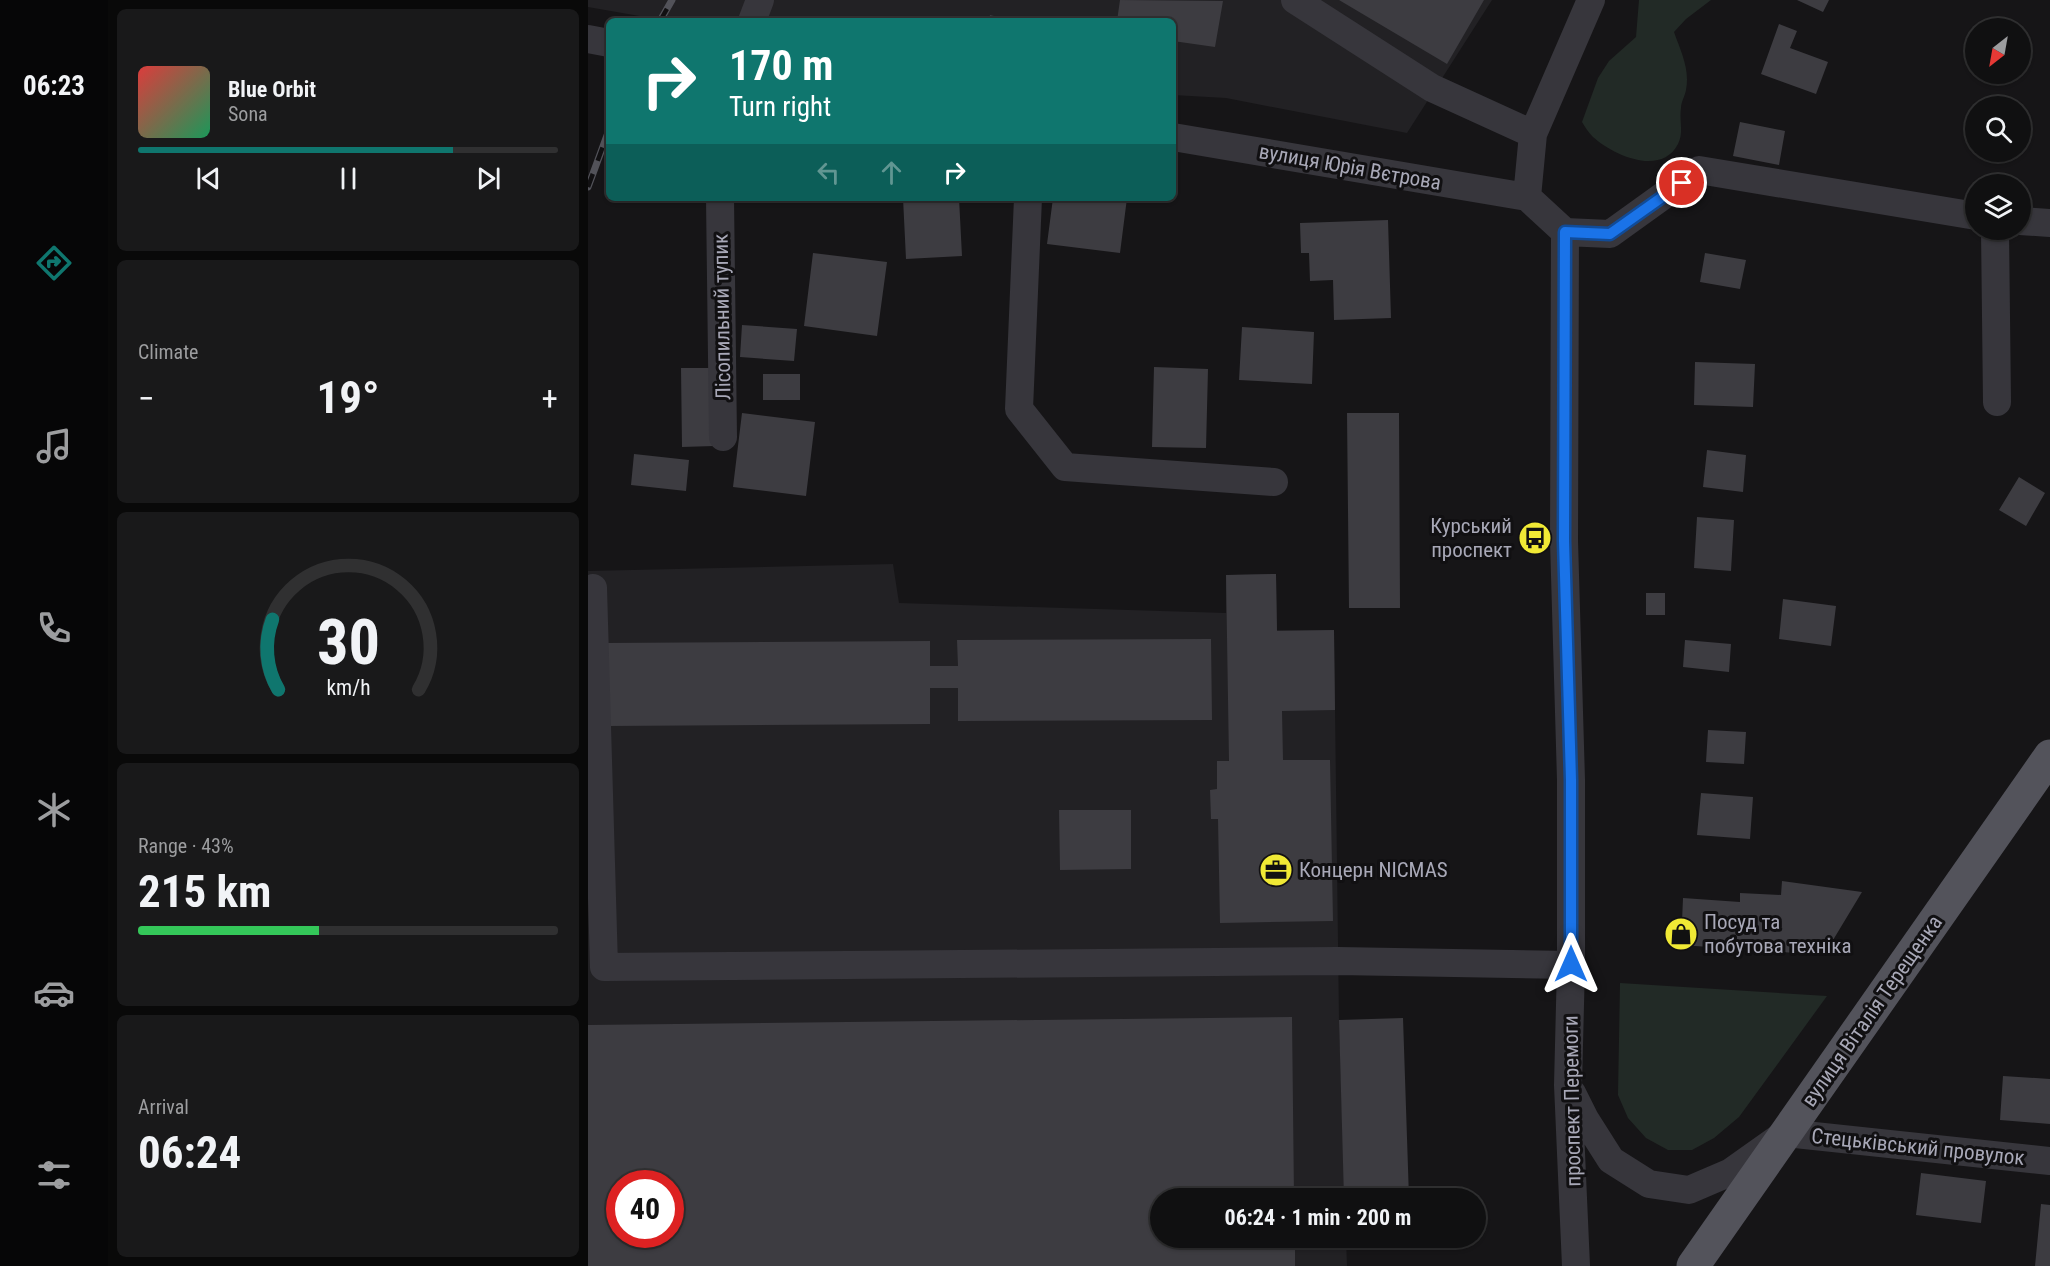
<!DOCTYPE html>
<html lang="en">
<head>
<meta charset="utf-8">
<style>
  :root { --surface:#101011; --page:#19191a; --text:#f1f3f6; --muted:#9c9d9f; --line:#303031; --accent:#0f766e }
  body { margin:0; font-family:"Roboto Condensed",sans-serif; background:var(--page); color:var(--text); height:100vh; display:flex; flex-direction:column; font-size:22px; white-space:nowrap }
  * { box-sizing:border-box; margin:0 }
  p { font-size:20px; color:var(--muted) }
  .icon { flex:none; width:33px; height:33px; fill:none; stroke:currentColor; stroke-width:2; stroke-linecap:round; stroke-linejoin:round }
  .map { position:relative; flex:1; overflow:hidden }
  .details { display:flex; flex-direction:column; gap:9px; padding:9px; background:#090909; width:480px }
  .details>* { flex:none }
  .banner { position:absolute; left:18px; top:18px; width:570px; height:183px; border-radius:9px; box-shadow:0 2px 4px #0004,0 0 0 2px var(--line); background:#0f766e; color:#fff; overflow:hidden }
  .needle { width:39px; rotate:211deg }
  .fabs { position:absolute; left:1377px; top:18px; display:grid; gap:12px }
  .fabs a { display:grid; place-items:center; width:66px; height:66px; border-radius:50%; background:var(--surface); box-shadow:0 2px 4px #0004,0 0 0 2px var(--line); font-size:30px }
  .speed { position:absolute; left:18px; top:1170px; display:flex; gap:12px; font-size:30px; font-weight:700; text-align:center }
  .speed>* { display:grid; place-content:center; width:78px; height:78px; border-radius:50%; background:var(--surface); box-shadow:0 2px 4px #0004,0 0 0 2px var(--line); line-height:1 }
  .speed .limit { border:9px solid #d22; background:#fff; color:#111 }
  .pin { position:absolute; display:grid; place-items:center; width:51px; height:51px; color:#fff; margin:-26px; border:3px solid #fff; border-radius:50%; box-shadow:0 2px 6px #0007 }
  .me { position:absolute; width:66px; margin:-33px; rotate:0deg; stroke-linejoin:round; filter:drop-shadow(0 0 4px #0008) }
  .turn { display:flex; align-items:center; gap:21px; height:126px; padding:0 24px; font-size:27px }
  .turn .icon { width:78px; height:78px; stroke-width:2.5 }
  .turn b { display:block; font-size:42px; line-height:51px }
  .lanes { display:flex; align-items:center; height:57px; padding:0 24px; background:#0003; justify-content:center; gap:30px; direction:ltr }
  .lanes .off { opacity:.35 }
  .big { font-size:45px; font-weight:700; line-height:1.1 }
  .details .widget { flex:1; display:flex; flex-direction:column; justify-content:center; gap:9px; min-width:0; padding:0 21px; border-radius:9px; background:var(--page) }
  .details .dial { align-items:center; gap:0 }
  .dial svg { height:156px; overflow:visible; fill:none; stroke:var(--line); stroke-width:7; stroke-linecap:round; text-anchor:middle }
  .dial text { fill:var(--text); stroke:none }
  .song { display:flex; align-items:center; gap:18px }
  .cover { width:72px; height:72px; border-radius:9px; background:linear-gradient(135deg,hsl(0 70% 55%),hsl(150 70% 35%)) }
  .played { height:6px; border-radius:3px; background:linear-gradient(90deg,var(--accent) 75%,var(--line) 75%) }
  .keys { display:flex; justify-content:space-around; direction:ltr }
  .heat { display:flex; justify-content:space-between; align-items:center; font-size:33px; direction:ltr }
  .charge { height:9px; border-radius:4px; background:linear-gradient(90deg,#34c759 43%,var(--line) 0) }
  .trip { position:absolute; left:562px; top:1188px; width:336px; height:60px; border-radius:30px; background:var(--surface); box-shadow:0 2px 4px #0004,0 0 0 2px var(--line); font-weight:700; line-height:60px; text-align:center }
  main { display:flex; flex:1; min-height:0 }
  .dock { display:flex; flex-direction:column; width:108px; justify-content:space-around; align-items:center; background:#060607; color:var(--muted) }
  .dock .icon { width:42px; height:42px }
  .dock .active { color:var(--accent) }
  .dock b { font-size:27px; color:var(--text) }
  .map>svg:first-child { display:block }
  .built { fill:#222124; fill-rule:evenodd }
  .green { fill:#222a26 }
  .building { fill:#3d3c41; fill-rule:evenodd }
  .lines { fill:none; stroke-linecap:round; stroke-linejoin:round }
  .minor { stroke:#37363c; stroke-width:28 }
  .major { stroke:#53535b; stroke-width:33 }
  .rail-casing { stroke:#525259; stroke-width:7 }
  .rail { stroke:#111012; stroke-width:4.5; stroke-dasharray:14; stroke-linecap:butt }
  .route-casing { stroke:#114b97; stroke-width:15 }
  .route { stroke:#1a73e8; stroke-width:10 }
  .labels { text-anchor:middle; stroke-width:6; stroke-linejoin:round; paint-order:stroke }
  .street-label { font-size:21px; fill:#a8a8b7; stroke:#111012 }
  .poi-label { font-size:21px; fill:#a8a8b7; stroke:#111012; text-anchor:start }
</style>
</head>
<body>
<main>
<nav class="dock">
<b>06:23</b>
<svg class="icon active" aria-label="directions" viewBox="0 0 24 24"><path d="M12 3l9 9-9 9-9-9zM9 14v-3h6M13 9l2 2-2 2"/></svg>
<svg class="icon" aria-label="music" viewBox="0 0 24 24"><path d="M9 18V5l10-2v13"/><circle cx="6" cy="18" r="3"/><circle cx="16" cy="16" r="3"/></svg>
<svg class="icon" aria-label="phone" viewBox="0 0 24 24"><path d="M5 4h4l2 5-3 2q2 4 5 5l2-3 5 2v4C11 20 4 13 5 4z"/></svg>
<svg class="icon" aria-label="climate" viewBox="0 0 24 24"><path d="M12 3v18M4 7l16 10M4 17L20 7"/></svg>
<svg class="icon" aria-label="car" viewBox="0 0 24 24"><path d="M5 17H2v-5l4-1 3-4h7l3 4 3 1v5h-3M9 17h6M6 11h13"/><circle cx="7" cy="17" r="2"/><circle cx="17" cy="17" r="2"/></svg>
<svg class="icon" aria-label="filters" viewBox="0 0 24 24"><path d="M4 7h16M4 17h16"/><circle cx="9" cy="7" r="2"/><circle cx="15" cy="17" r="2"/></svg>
</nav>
<section class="details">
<div class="widget">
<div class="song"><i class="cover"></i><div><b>Blue Orbit</b><p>Sona</p></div></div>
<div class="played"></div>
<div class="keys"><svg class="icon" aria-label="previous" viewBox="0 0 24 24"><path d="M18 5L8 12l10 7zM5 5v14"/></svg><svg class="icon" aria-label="pause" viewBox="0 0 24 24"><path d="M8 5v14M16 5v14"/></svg><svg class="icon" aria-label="next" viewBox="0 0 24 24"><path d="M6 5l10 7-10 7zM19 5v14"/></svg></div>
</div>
<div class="widget"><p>Climate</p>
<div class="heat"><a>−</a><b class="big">19°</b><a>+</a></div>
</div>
<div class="widget dial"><svg viewBox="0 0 100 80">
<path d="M14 69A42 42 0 1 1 86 69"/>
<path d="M14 69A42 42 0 0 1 11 33" stroke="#0f766e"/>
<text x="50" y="56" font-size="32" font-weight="700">30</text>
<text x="50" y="72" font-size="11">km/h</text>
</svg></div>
<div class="widget"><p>Range · 43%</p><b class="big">215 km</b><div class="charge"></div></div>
<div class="widget"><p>Arrival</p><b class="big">06:24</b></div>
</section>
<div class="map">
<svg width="1462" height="1266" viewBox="0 0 1462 1266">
  <rect width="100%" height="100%" fill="#161517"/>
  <path class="built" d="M0,0H904L819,133L638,98L585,95V21H80L0,7Z
    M305,564L311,603L638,613V575L688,574L689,630H746L751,1020L757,1198H573V1238H758L759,1266H0V571ZM32,1184H82V1234H32Z"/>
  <path class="green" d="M1051,0H1123L1098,19L1086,32C1093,52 1102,69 1098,90C1097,96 1093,102 1093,108C1091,121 1096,132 1090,144C1073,177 1025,155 1005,137C1001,133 997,127 994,122L1010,78L1021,61L1048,37Z
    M1032,983L1239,996L1151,1117L1126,1138L1104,1150H1080L1058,1138L1040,1118L1030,1095Z"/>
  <path class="building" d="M532,0L635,1L627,47L585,41V21H529Z
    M751,0H896L859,64Z
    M1209,0H1241L1235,12Z
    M402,15L422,20V21H401Z
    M1191,24L1209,31L1202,48L1240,62L1228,94L1173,74Z
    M1152,122L1197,131L1191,165L1145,156Z
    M315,198H371L374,256L318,259Z
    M465,198H539L532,253L459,244Z
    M800,220L803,318L746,320L745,280L722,281L721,253H713L712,223Z
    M225,253L299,262L289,336L216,326Z
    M1117,253L1158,260L1152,289L1112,282Z
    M154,325L209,329L206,361L152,357Z
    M654,327L726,332L724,384L651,380Z
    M1107,362L1167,364L1165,407L1106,405Z
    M566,367L620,369L618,448L564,447Z
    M93,368H125L126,446L94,447Z
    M175,374H212V400H175Z
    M154,413L227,422L218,496L145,487Z
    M759,413H811L812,608H761Z
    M1119,450L1158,455L1155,492L1115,487Z
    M46,454L101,460L98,491L43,485Z
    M1431,477L1457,493L1438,526L1411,510Z
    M1109,517L1146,520L1143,571L1106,568Z
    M688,574L689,631L746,630L747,710L694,711L695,760H742L745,921L632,923L630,819H623L622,790L629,789V761H641L638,575Z
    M1058,593H1077V615H1058Z
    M1195,599L1248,606L1243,646L1191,639Z
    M623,639L624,720L370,721V688H342V724L19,726L18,643L342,641V666H370L369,640Z
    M1097,640L1143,644L1141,672L1095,667Z
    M1120,730L1158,732L1156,764L1118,762Z
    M1113,793L1165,797L1162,839L1109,835Z
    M471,810H543V869L472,870Z
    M1194,881L1274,892L1236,955L1093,945L1095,898L1152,902V893L1193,895Z
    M704,1017L706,1198H573V1238H707V1266H0V1025ZM32,1184H82V1234H32Z
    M815,1018L821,1198H756L751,1020Z
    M1415,1076L1462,1079V1124L1412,1120Z
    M1333,1173L1398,1181L1393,1223L1328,1215Z
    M1453,1204L1462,1205V1266H1447Z"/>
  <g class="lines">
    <path class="minor" d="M707,0L844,88L945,134
      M164,21L172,0
      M0,39L21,43
      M585,137L939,197
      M939,197L977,232L976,541L983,780V965L980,1085L988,1266
      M939,197L945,134L1003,0
      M132,198L135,437
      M440,198L431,409L477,467L686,482
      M1432,221L1462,223
      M1407,230L1409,402
      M977,232L1022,234L1111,170L1388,216
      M5,588L16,967L750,961L983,965
      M984,1093L997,1119L1023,1160L1061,1184L1101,1190L1143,1172L1198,1133L1462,1161"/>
    <path class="major" d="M1105,1266L1462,756"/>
    <g class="rail-casing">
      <path id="rail" d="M72,21L84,0
        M0,187L21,130"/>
    </g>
    <use href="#rail" class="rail"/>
  </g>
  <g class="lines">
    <g class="route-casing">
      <path id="route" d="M983,964V780L976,541L977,232L1022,234L1094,183"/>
    </g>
    <use href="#route" class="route"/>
  </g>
  <defs>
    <g id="bus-disc" transform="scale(1.725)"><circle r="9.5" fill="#f0e935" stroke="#111012"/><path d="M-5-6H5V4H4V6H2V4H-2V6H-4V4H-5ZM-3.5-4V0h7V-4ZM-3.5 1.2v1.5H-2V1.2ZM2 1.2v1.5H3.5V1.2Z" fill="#111"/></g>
    <g id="office-disc" transform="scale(1.725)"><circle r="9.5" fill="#f0e935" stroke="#111012"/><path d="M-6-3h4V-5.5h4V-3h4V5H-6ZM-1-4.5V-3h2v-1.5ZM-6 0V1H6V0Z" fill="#111"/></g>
    <g id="shop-disc" transform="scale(1.725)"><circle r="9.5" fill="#f0e935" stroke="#111012"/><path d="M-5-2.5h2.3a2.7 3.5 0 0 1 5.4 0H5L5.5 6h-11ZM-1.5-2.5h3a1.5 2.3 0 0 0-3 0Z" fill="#111"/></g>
  </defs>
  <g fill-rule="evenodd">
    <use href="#bus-disc" x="947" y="538"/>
    <use href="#office-disc" x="688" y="870"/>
    <use href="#shop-disc" x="1093" y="934"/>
  </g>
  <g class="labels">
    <g class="street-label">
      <text transform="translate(762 167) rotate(10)" y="7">вулиця Юрія Вєтрова</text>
      <text transform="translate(134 317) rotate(-91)" y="7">Лісопильний тупик</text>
      <text transform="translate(1284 1011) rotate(-55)" y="7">вулиця Віталія Терещенка</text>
      <text transform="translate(984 1101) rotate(-91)" y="7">проспект Перемоги</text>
      <text transform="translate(1330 1147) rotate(6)" y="7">Стецьківський провулок</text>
    </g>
    <g class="poi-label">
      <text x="924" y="533" text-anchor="end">Курський<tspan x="924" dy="24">проспект</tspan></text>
      <text x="711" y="877">Концерн NICMAS</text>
      <text x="1116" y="929">Посуд та<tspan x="1116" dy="24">побутова техніка</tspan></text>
    </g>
  </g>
</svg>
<div class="fabs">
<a><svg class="needle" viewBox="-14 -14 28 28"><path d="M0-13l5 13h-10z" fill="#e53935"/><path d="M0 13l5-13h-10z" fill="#9c9d9f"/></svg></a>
<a><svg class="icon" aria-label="search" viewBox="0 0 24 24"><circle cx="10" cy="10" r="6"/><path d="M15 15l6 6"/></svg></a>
<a><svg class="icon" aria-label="layers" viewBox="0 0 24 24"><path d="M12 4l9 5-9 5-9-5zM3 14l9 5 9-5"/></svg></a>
</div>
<div class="speed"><div class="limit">40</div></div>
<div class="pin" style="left:1094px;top:183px;background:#d93025"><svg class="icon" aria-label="arrive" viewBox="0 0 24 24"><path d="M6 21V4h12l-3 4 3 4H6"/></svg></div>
<svg class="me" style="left:983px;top:964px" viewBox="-20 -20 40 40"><path d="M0-17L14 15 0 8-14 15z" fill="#1a73e8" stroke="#fff" stroke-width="4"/></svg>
<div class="trip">06:24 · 1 min · 200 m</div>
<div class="banner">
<div class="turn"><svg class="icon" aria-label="right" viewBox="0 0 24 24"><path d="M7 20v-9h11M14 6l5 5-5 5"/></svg><div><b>170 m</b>Turn right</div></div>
<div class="lanes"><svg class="icon off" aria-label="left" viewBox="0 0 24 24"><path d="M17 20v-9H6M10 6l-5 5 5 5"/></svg><svg class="icon off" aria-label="ahead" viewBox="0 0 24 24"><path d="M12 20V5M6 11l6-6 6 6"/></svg><svg class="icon" aria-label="right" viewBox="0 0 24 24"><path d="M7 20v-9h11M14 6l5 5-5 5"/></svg></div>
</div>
</div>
</main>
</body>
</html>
